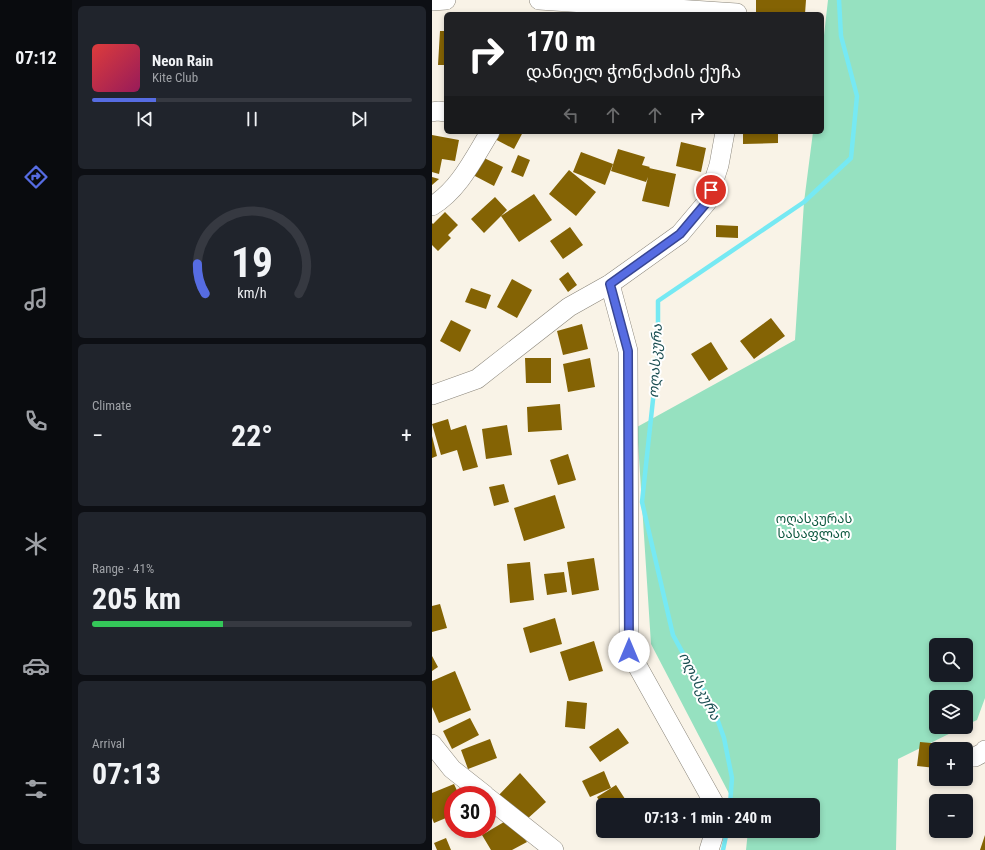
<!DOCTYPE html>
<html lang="en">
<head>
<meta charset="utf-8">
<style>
  :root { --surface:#171b24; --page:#20242c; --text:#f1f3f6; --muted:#9ea1a6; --line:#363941; --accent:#566ce2 }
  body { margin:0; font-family:"Roboto Condensed","Noto Sans Georgian",sans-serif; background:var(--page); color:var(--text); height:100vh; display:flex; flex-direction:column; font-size:15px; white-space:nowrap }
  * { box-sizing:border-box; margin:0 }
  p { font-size:13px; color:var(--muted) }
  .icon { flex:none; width:22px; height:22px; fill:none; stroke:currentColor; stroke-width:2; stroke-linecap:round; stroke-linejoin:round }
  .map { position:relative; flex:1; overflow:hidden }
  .details { display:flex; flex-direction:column; gap:6px; padding:6px; background:#0d0f14; width:360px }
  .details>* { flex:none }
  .top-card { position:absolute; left:12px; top:12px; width:380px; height:122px; border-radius:6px; box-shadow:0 2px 6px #0003; background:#202124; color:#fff; overflow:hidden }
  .fabs { position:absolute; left:497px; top:638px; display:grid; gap:8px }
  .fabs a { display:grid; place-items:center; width:44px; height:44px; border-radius:6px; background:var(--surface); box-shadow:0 2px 6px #0003; font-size:20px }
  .speed { position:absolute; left:12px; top:786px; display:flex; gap:8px; font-size:20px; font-weight:700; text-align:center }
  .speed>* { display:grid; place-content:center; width:52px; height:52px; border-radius:50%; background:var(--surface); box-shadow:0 2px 6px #0003; line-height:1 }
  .speed .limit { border:6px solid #d22; background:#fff; color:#111 }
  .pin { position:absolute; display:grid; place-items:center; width:34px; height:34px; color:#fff; margin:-17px; border:2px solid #fff; border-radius:50%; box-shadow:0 1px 4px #0007 }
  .me { position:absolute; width:44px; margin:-22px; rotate:0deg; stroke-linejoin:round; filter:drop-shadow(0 0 3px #0008) }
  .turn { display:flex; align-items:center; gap:14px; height:84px; padding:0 16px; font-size:18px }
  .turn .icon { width:52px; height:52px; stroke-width:2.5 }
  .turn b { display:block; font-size:28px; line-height:34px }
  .lanes { display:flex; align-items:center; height:38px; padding:0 16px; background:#0003; justify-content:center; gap:20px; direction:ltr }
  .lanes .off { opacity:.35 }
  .big { font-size:30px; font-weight:700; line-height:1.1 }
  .details .tile { flex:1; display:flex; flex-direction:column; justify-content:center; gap:6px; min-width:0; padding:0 14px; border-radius:6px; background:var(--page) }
  .details .dial { align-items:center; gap:0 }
  .dial svg { height:104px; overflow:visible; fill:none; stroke:var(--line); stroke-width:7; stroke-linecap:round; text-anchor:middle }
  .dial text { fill:var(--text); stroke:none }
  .song { display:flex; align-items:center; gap:12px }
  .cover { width:48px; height:48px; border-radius:6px; background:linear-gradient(135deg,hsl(0 70% 55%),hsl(330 70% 35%)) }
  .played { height:4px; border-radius:2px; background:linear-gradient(90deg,var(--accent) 20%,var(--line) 20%) }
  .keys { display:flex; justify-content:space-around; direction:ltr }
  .heat { display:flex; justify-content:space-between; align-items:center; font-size:22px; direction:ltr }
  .charge { height:6px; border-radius:3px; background:linear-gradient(90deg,#34c759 41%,var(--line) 0) }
  .trip { position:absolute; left:164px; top:798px; width:224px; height:40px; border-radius:6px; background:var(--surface); box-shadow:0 2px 6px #0003; font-weight:700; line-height:40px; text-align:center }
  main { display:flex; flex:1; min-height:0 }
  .dock { display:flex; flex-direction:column; width:72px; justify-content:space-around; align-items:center; background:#090b0e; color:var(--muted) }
  .dock .icon { width:28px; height:28px }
  .dock .active { color:var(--accent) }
  .dock b { font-size:18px; color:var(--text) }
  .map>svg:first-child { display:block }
  .green { fill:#96e1c0; fill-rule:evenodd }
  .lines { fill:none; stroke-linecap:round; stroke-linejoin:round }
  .stream { stroke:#76e9f3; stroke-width:4.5 }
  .building { fill:#846304 }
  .minor-casing { stroke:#8a857a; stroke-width:20 }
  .minor { stroke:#fff; stroke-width:19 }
  .route-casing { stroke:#384693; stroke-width:10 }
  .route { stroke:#566ce2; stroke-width:7 }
  .labels { text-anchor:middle; stroke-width:4; stroke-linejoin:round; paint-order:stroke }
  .park-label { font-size:13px; fill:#0d583f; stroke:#fff }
  .water-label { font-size:14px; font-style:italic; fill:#1c4f53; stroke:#fff }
</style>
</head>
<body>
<main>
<nav class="dock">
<b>07:12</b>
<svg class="icon active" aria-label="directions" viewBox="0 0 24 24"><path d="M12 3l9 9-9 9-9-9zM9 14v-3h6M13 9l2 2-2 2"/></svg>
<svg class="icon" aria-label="music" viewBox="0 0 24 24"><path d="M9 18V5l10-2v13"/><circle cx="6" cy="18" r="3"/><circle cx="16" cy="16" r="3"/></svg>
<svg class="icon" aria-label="phone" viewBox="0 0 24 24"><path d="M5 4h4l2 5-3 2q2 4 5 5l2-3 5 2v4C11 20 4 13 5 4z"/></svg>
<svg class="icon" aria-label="climate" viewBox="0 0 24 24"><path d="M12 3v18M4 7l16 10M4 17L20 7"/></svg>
<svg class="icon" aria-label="car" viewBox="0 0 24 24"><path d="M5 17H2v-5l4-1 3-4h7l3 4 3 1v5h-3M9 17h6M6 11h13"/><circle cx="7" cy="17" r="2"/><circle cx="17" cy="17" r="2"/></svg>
<svg class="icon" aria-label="filters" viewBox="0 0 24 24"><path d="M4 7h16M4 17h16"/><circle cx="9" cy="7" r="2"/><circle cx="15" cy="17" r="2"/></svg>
</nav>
<section class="details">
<div class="tile">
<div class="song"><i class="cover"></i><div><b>Neon Rain</b><p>Kite Club</p></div></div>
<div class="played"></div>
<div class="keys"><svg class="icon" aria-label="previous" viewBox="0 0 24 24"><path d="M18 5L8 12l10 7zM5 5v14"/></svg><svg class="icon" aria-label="pause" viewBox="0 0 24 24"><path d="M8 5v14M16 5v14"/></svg><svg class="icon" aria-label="next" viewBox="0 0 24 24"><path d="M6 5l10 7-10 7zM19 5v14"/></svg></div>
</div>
<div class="tile dial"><svg viewBox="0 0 100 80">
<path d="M14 69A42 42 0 1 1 86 69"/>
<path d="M14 69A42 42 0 0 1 8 46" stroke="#566ce2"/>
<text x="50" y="56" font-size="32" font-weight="700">19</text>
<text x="50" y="72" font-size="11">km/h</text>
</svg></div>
<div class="tile"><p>Climate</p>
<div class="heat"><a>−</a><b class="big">22°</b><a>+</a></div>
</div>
<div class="tile"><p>Range · 41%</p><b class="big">205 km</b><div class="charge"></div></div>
<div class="tile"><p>Arrival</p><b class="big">07:13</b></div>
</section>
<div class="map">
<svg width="553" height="850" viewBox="0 0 553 850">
  <rect width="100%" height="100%" fill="#f9f3e7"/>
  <path class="green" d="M396,0H553V698L545,720L534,725V697H504V727H531L466,759L464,850H314L316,831H381V805H303L219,644L205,427L363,340L372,202L381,132H390V53ZM504,645H534V675H504Z"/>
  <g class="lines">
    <path class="stream" d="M298,805L300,778L292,738L282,710L241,635L210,502L226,353V301L372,202L419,158L425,96L409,36L407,0
      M291,850L295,831"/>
  </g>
  <path class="building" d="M324,0H374L373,14L324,13Z
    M8,31H14V65H6Z
    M62,132H91L82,149L59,137Z
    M311,132H346V143L311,144Z
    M0,135L27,140L23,161L10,159L7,174L0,172Z
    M249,142L274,148L269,172L244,166Z
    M186,149L213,157L210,165L218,167L217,168L244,174L237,207L210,201L216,177L214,182L179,171Z
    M149,152L181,164L173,185L141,172Z
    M86,155L98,160L91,177L79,172Z
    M50,157L71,167L62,186L41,175Z
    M137,170L164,192L144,216L117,194Z
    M0,177L7,179L0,185Z
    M102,194L120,220L87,242L69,216Z
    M63,197L75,210L52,233L39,219Z
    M13,212L26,225L16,235L19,238L6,251L0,245V223L1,224Z
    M284,225L306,226V238L284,237Z
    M138,227L151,245L131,259L118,241Z
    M136,272L145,285L136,292L127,279Z
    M80,279L100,290L85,318L65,307Z
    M39,288L59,295L54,309L33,302Z
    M339,318L353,336L322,359L308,341Z
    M19,320L39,330L28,352L8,341Z
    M150,324L156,349L131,355L125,331Z
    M279,342L296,369L277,381L259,354Z
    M93,358H119V383H94Z
    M158,358L163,387L136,392L131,364Z
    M128,404L130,430L96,432L95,407Z
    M16,419L19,430L34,425L46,467L31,471L25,450L9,455L0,424Z
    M75,425L80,455L54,459L50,429Z
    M0,436L5,456L0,458Z
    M136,454L144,480L126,485L118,460Z
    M72,484L77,502L62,506L57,487Z
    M123,495L133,528L92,541L82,508Z
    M162,558L167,590L140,595L135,562Z
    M98,562L102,600L78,603L75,564Z
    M132,572L135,592L115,595L112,574Z
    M8,604L15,628L0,632V606Z
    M123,618L130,644L98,653L91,628Z
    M162,641L171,671L137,681L128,652Z
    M0,656L6,667L0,671Z
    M23,671L39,710L7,723L0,707V681Z
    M135,701L155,703L153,729L133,727Z
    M38,718L47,735L20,749L11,731Z
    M186,728L197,743L168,762L157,747Z
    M58,739L65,758L36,769L29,750Z
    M488,742L521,745V749H504V768L485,766Z
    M172,771L179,788L158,797L150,781Z
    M88,773L114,802L94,820L64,798Z
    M22,784L27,795H21V815L2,823L0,818V793Z
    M184,785L197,805H171V807L165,797Z
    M77,819L95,842L80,850H59L50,835Z
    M553,835V850H548Z
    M14,838L19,850H5L2,843Z"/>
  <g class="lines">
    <g class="minor-casing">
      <path id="minor" d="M107,0L305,13
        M0,1L14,0
        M0,112L6,111L14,112
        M0,206C27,190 42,158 58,132
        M178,284L196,351L197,651L283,805
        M0,395L45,379L137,307L178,284L248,234L275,202L287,165L293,132
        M0,744L20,769L53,795
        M543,757L552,752L553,750
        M55,797L122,850
        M277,850L283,831"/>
    </g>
    <use href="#minor" class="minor"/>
  </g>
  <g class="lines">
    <g class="route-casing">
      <path id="route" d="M197,651L196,351L178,284L248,234L275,202L279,190"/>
    </g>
    <use href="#route" class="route"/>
  </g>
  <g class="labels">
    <g class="park-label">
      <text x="382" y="523">ოღასკურას<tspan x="382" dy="15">სასაფლაო</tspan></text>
    </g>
    <g class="water-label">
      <text transform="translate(223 361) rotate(-87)" y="5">ოღასკურა</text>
      <text transform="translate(268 686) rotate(63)" y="5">ოღასკურა</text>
    </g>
  </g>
</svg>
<div class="fabs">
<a><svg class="icon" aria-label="search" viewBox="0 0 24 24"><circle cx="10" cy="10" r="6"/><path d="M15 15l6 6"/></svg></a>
<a><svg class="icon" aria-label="layers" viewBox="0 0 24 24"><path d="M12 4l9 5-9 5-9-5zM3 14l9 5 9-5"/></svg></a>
<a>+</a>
<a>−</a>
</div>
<div class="speed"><div class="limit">30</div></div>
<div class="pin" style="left:279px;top:190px;background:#d93025"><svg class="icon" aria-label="arrive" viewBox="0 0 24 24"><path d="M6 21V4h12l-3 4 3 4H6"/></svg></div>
<svg class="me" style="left:197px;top:651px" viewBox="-20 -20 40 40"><circle r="19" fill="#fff"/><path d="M0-13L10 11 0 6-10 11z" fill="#566ce2"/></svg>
<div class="trip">07:13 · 1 min · 240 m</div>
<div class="top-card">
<div class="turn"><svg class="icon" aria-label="right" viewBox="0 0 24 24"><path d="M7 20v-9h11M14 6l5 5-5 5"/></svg><div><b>170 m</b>დანიელ ჭონქაძის ქუჩა</div></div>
<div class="lanes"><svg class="icon off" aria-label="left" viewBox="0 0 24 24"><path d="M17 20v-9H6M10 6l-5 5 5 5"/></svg><svg class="icon off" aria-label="ahead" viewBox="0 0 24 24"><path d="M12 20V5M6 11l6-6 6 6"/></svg><svg class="icon off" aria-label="ahead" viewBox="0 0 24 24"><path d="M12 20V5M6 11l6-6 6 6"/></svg><svg class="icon" aria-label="right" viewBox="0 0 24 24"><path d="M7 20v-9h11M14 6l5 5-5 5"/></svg></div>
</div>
</div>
</main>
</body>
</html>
